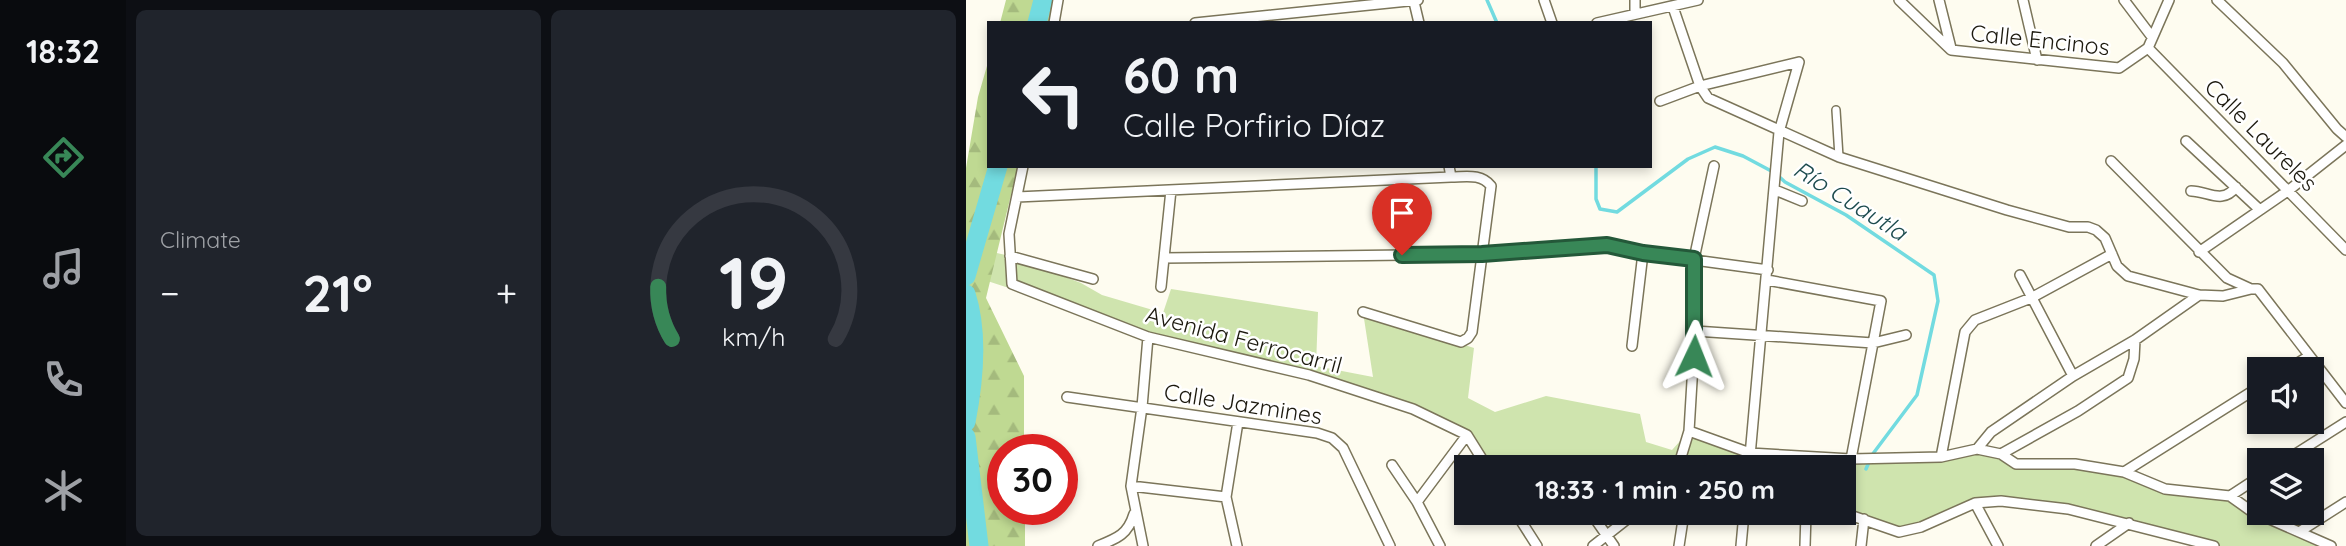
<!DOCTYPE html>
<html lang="en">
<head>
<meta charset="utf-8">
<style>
  :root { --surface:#171b24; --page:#20242c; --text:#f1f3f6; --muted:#9ea1a6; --line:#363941; --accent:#388757 }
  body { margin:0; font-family:Quicksand,sans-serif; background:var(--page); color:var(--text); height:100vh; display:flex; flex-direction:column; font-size:26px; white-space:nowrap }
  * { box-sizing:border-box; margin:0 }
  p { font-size:23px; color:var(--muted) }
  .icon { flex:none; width:38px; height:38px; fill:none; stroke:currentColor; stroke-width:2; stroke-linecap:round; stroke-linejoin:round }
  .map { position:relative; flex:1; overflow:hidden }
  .drawer { display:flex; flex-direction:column; gap:10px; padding:10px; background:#0d0f14; width:840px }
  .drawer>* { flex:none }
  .banner { position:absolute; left:21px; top:21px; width:665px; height:147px; border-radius:0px; box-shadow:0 4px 10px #0003; background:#171b24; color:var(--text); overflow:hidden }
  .controls { position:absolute; left:1281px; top:357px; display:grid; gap:14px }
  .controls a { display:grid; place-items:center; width:77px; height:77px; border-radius:0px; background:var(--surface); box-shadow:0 4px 10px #0003; font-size:35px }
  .speed { position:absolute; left:21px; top:434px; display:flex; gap:14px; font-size:35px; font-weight:700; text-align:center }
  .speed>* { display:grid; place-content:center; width:91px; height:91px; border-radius:50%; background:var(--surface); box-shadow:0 4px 10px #0003; line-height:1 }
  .speed .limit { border:10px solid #d22; background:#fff; color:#111 }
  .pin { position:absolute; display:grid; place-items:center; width:60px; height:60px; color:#fff; margin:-72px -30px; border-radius:50% 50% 50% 0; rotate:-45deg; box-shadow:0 0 7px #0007 }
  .pin .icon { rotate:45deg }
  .me { position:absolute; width:77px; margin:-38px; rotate:2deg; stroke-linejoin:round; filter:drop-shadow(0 0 5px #0008) }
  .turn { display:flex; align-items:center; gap:24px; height:147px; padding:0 21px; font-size:32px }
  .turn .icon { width:91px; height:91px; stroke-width:2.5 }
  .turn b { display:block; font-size:49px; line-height:60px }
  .big { font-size:52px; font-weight:700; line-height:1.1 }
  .drawer .tile { flex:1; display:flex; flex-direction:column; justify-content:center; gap:10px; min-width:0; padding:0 24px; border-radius:10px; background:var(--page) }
  .drawer .dial { align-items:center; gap:0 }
  .dial svg { height:182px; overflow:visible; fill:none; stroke:var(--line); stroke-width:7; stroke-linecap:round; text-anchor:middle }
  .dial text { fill:var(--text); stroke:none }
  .heat { display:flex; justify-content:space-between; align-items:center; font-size:38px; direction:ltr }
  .drawer .tiles { flex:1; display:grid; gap:10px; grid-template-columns:repeat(2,1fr) }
  .trip { position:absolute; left:488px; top:455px; width:402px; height:70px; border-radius:0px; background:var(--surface); box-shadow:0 4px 10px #0003; font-weight:700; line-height:70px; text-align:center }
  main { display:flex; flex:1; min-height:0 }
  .dock { display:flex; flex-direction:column; width:126px; justify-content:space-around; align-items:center; background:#090b0e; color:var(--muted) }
  .dock .icon { width:49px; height:49px }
  .dock .on { color:var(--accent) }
  .dock b { font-size:32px; color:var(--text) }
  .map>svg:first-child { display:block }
  .grass { fill:#cfe4ae }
  .forest { fill:url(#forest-firs) }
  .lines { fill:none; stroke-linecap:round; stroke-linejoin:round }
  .stream { stroke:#72dbe0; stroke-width:3.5 }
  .river { stroke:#72dbe0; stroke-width:19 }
  .pedestrian-casing { stroke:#7b755a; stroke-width:10 }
  .minor-casing { stroke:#7b755a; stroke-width:12 }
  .pedestrian { stroke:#fff; stroke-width:7 }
  .minor { stroke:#fff; stroke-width:9 }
  .route-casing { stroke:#245839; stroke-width:18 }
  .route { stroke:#388757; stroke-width:12 }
  .labels { text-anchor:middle; stroke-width:5; stroke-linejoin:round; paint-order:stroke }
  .street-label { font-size:23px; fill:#1c190e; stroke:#fff }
  .water-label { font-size:24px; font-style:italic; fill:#1c4b4e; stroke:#fff }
</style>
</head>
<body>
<main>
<nav class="dock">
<b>18:32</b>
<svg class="icon on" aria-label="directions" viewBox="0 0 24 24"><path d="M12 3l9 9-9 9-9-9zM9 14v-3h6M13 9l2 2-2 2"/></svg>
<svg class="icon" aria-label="music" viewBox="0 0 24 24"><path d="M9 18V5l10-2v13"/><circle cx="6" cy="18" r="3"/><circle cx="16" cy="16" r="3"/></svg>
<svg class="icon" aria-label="phone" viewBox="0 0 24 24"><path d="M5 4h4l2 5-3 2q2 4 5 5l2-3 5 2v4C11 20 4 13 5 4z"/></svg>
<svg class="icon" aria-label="climate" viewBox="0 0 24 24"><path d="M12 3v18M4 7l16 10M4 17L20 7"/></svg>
</nav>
<section class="drawer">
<div class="tiles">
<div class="tile"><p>Climate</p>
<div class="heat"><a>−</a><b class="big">21°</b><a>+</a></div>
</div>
<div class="tile dial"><svg viewBox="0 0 100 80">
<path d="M14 69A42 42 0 1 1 86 69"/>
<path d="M14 69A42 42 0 0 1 8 46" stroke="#388757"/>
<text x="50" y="56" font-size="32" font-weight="700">19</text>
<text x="50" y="72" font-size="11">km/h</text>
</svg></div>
</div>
</section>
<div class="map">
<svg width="1380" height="546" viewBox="0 0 1380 546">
  <defs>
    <pattern id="forest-firs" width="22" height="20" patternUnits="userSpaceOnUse" patternTransform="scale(1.75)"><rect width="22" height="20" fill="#bfd992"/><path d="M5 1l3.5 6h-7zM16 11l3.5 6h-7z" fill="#a4ba7d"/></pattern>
  </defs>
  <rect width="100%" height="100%" fill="#fefcf0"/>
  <path class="grass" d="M0,246L44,256L115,283L136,295L197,313L205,289L352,312L350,366L407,377L397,312L508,348L502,398L529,412L580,396L674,414L680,442L706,450L723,431L784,453L975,457L1011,449L1051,464L1158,472L1199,489L1264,496L1358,546H1248L1102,509L1009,503L933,532L878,513V467H577L549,462L521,466L501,435L474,420L314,367L182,337L125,315L0,274Z"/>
  <path class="forest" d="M40,0H92L87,23H34Z
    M23,59V166H52L20,298L58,376V450H37V509H59V546H0V168L12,97Z"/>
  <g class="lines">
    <path class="stream" d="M521,0L531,23
      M630,166V199L634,209L651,212L722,159L749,147L777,156L809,173L819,182L880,215L968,275L972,301L951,395L906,455L900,469"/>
    <path class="river" d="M71,23L77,0
      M0,276L32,166
      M0,294C13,334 8,381 0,422
      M0,437L13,546"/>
    <g class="pedestrian-casing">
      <path id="pedestrian" d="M870,110L873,157"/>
    </g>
    <g class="minor-casing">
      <path id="minor" d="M578,0L586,23
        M933,0L985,50L1153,68L1182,48L1203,0
        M973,0L985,48
        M1057,0L1071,60
        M1158,0L1186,37
        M1251,0L1317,63L1371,129L1380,137
        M448,2L453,23
        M707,7L734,86L742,98L873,157L1041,210L1103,227H1122L1130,230L1139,238L1151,266L1162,276L1233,295L1257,296L1285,289
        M669,14V0
        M88,23L92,0
        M229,23L452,0
        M631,23L732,0
        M1182,48L1380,250
        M694,101L734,86L833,62L813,132L783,467
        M1220,141L1294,210
        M1145,161L1261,278L1285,289H1292L1380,403
        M57,166L43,234L46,284L182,337L343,375L447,409L501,435L521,467
        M483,166L485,177
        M809,190L836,201
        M1225,191C1242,191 1256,205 1270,187
        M51,197L485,177C499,177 515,173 525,186L506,332L502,338L495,342L397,312
        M1233,252L1323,190L1380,145
        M44,256L127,279
        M198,258L516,254L641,245L677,253L802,270
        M1054,275L1107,376
        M801,280L915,301L885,459
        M195,287L205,190
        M729,331L907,343L940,335
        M666,346L677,253
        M1322,369L1343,356
        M101,397L351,433L366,438L377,448L424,546
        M723,431L784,453L885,459L975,457L1011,449L1035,454L1050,464H1109L1158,472L1199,489L1264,496L1285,511L1365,546
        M1011,449L1025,432L1107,376L1169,340L1233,295
        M1035,454L1112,411L1162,378L1168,359L1169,340
        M975,457L999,332L1009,320L1065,298L1146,254
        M1320,460L1380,422
        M426,465L451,502L474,546
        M714,467L713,464L723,431L729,331L728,259L748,166
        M1158,472L1293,387
        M165,486L260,497
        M1264,496L1293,477
        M451,502L501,435
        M1009,503L1032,546
        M550,513L571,546
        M625,513L648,546
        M878,513L933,532L955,527L1009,503L1035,501L1102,509L1248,546
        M1333,532L1380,502
        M132,546C152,538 162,534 168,514
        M177,546L165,486L176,407L182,337
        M271,546L260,497L272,422
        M627,546L669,513
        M713,546L718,513
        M775,546L778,513
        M839,546L840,513
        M895,546L898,519
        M1130,546L1163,523"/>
    </g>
    <use href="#pedestrian" class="pedestrian"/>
    <use href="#minor" class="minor"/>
  </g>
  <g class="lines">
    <g class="route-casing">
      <path id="route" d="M436,255L516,254L641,245L677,253L728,259V356"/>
    </g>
    <use href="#route" class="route"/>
  </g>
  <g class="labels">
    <g class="street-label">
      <text transform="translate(1074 40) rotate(6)" y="8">Calle Encinos</text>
      <text transform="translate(1295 135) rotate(45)" y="8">Calle Laureles</text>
      <text transform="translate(278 340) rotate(15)" y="8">Avenida Ferrocarril</text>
      <text transform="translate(277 404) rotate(9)" y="8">Calle Jazmines</text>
    </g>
    <g class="water-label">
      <text transform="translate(884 201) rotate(32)" y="8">Río Cuautla</text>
    </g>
  </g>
</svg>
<div class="controls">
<a><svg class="icon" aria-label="sound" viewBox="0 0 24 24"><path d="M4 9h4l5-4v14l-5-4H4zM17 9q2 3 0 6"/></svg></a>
<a><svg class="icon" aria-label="layers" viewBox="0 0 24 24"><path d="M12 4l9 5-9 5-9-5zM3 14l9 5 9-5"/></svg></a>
</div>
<div class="speed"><div class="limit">30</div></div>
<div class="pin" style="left:436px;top:255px;background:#d93025"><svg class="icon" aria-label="arrive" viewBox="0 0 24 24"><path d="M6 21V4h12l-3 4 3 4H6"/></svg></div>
<svg class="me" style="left:728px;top:356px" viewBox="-20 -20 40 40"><path d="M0-17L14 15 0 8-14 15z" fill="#388757" stroke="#fff" stroke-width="4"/></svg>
<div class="trip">18:33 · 1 min · 250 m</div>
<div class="banner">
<div class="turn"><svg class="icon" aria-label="left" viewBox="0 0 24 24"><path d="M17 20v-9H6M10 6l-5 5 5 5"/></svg><div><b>60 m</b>Calle Porfirio Díaz</div></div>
</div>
</div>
</main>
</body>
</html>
